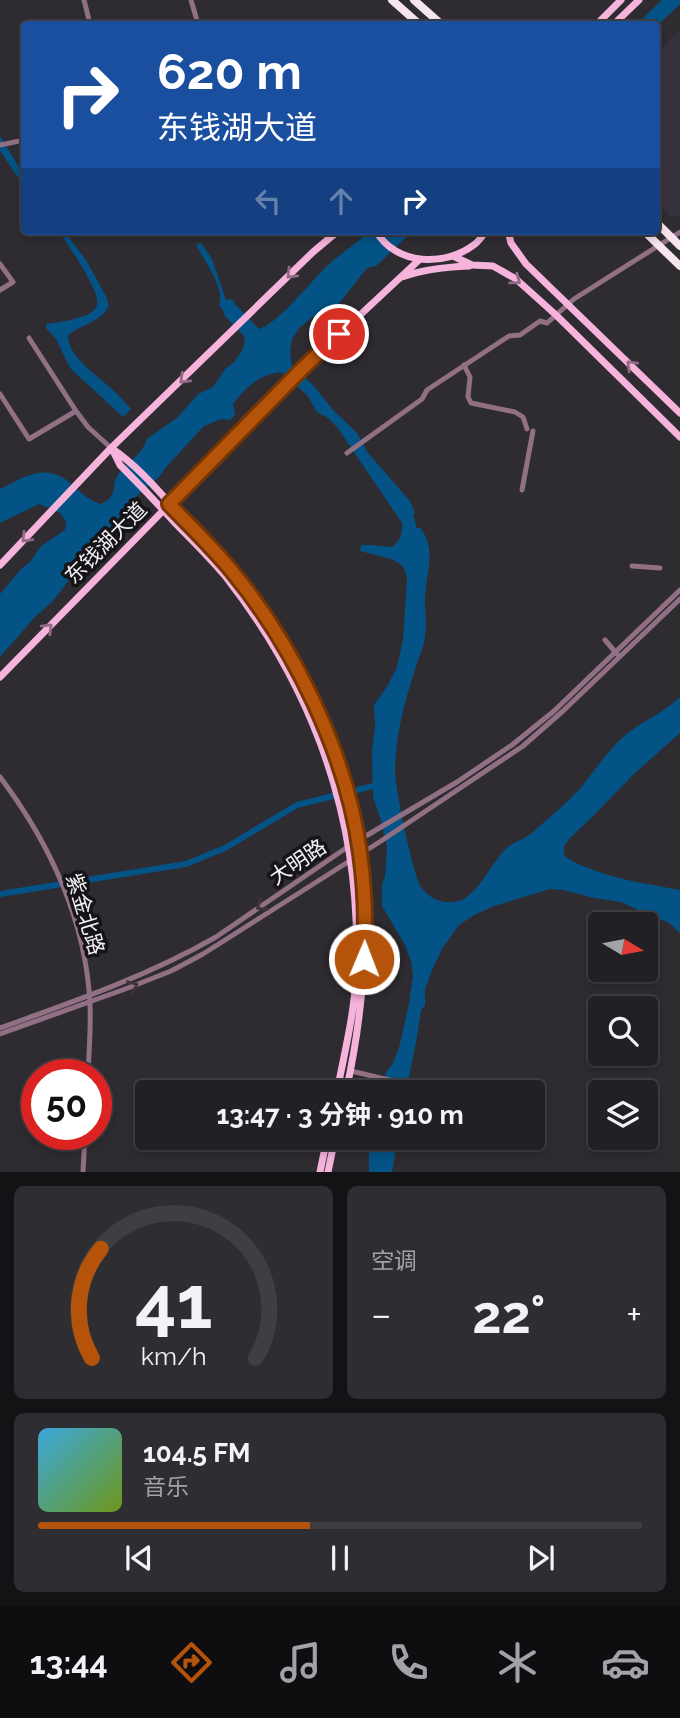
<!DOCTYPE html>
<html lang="zh">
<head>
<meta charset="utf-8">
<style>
  :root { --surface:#222025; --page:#2e2d32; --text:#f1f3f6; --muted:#a2a3a7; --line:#3f3e42; --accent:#b45309 }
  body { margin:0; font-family:Raleway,"Noto Sans SC",sans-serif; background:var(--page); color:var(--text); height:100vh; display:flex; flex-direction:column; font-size:26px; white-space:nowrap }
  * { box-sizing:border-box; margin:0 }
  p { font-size:23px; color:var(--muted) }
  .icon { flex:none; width:38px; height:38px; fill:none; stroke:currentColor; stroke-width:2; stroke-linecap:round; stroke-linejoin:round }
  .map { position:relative; height:1172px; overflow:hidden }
  .side { display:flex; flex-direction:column; gap:14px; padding:14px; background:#131214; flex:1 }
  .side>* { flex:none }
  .guide { position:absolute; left:21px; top:21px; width:639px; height:214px; border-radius:7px; box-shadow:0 4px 10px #0003,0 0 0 2px var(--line); background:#1a4fa0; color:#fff; overflow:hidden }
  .needle { width:46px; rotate:100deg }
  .tools { position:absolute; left:588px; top:912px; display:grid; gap:14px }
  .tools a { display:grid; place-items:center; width:70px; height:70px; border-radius:7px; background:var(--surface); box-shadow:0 4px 10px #0003,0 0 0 2px var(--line); font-size:35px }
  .speed { position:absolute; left:21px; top:1059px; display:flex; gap:14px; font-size:35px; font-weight:700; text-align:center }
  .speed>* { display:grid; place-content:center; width:91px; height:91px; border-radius:50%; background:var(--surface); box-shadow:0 4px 10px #0003,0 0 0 2px var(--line); line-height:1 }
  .speed .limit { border:10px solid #d22; background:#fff; color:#111 }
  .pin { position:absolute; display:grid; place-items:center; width:60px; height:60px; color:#fff; margin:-30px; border:4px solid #fff; border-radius:50%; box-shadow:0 2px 7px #0007 }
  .me { position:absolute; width:77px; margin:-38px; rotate:1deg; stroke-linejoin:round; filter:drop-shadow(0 0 5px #0008) }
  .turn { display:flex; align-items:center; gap:24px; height:147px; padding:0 21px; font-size:32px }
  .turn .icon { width:91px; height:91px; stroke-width:2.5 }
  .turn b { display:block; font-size:49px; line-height:60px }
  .lanes { display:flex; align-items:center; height:66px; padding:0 21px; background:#0003; justify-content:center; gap:35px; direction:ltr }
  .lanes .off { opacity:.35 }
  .big { font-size:52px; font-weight:700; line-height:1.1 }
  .side .tile { flex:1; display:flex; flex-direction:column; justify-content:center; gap:10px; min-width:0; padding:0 24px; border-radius:10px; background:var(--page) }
  .side .dial { align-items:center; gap:0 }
  .dial svg { height:182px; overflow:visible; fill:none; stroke:var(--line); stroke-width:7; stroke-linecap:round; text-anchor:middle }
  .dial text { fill:var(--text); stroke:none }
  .song { display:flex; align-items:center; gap:21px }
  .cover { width:84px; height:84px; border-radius:10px; background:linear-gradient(135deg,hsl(200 70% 55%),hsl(80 70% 35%)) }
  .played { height:7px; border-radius:4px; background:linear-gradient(90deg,var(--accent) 45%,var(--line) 45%) }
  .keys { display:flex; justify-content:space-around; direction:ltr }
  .heat { display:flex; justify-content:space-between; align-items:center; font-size:38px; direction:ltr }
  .side .tiles { flex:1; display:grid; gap:14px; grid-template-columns:1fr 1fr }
  .tile:last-child { grid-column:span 2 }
  .trip { position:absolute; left:135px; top:1080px; width:410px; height:70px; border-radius:7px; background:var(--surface); box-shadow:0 4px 10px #0003,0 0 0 2px var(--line); font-weight:700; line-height:70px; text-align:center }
  .dock { display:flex; height:112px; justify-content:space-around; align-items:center; background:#0e0d0f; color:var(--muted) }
  .dock .icon { width:49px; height:49px }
  .dock .active { color:var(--accent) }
  .dock b { font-size:32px; color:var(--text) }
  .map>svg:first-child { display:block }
  .built { fill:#37313d }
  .water { fill:#035387 }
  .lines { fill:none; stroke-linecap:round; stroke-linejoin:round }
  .canal { stroke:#035387; stroke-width:6 }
  .minor { stroke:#917084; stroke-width:5 }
  .major { stroke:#f6b3dc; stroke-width:7 }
  .highway { stroke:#f6e5ef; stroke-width:8 }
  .highway-bridge { stroke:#f6e5ef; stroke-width:8 }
  .oneway { stroke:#916b83 }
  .oneway2 { stroke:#41343d }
  .route-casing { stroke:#753606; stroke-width:18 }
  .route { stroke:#b45309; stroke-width:12 }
  .labels { text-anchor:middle; stroke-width:7; stroke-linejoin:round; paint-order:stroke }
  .street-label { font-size:21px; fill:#f3f1f5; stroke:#161417 }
</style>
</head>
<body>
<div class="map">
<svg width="680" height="1172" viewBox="0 0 680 1172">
  <rect width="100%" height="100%" fill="#2e2b31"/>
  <path class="built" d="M680,30V214L673,218L656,202V54Z"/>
  <path class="water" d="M662,0H680V4L656,27V24H637Z
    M0,136L24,175V186L0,151Z
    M59,231H64L86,260L106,296L109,306C102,321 81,325 68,335C67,357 101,378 115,392C121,397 126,404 131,409L123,417L70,368L56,339L46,328V324C58,322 86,319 94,310C97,306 98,304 97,299C94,282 69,247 59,231Z
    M370,231H413L376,266L367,268L333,311L314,316L300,327L292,339L290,352L292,367L313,385L334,411L357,433L368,453L410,501L415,513L413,515L417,528H420C438,549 425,576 425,600C425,612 427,625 425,637C423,650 417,661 414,673C404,703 396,736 395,768C394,784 413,875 421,887C430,900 445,905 459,901C480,894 491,861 509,846C516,841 525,839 532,833C549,817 569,802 584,784C596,768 607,752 622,738C639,722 663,714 680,697V733L635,773L592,817L570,838L564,846V855C570,860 576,863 583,866C614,879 647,884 680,890V933L668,922L657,919L621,902L594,898L563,890L550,889L494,906L474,915L459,925L442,949L433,968L425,989V1005L421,1010L417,1037L406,1092H383L386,1072L392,1065L399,1048L409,1004L413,976L411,960L405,945L382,906V884L385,877L387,847L380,817L373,797L372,751L375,727L374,705L388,685L397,667L403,640L407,579L404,568L399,563L391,559L360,551L361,545H372L392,547C401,540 402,535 402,523L337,427L328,418L317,412L307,395L281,372C260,374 245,388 233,404L235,415L230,420L221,419L204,426L167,466L160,476L125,506L112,531L111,536L71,578L52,602L34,618L0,657V594L21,569L30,562L41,546L65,530L66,522L60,513L39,504L0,523V489C27,475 47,462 73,485C83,494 88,500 101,504L108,500L113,493L115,480L119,473L141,451L148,438L177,418L198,394L213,387L225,369L233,363L242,351L245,341L244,336L224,315L223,310L219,306C225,288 206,263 197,247V243L202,244L212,259L226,300L232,299L235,304L259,329C278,324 311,281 327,266C341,253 356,244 370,231Z
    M369,1138H398L392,1172H369Z"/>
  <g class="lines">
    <path class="canal" d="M0,894L186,864L225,848L297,805L381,784"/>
    <path class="minor" d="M84,0L90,24
      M191,0L198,24
      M0,145L24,140
      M0,264L13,282L0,290
      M29,338L76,411L88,427L111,448
      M464,365L470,377L468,397L471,403L515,412L523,417L527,429
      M0,394L29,439L76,411
      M347,453L422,399L427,390L509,336L520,335L540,321L547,323L574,299L680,232
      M522,490L533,431
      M632,566L660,568
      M605,640L617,654
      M0,777C50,843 86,921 90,1004C91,1028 89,1051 88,1074
      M0,1028C73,1002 148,976 216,937L349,846L457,782L512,745L554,711L680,590
      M0,1034L128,988L171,971L203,954L381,841L523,746L563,711L680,599
      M351,1071L406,1084
      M83,1172L85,1134"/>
    <path class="major" d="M597,24L621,0
      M614,24L639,0
      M376,231C396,266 446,267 475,244C479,241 483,235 486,231
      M508,231L511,243L526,264L680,413
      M453,256L472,265L493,266L516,279L556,315L680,437
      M402,277C424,269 446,267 469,266
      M111,448C144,470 167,502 194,530C206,543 219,555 230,569C288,638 332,726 352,814C355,827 359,841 361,855C370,934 363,1014 346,1092
      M112,449L120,465C139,484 157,503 175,523C192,540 210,558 226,577C318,695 363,827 356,977C354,1016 344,1054 337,1092
      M0,565L111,448L313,252L338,231
      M0,677L300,371L419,260
      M320,1172L327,1138
      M328,1172L335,1138"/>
    <path class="highway" d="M392,0L419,24
      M414,0L441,24"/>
    <path class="highway-bridge" d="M656,222L680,246
      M644,231L680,266"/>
  </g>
  <defs><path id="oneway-chevron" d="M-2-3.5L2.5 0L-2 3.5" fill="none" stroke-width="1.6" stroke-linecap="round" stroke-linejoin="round" transform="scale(1.75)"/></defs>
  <g class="oneway">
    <use href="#oneway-chevron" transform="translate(291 274) rotate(135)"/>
    <use href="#oneway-chevron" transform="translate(516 280) rotate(36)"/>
    <use href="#oneway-chevron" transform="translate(631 365) rotate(-136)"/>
    <use href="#oneway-chevron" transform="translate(184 379) rotate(136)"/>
    <use href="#oneway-chevron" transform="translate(26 538) rotate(134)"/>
    <use href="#oneway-chevron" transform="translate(48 628) rotate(-45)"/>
  </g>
  <g class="oneway2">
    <use href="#oneway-chevron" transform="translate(261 906) rotate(146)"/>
    <use href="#oneway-chevron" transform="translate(133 986) rotate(-22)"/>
  </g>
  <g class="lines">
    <g class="route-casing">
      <path id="route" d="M339,334L300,371L169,504C190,526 212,547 231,570C294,646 347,755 360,853C365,888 366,924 364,959"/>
    </g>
    <use href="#route" class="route"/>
  </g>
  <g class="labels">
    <g class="street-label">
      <text transform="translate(106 543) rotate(-45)" y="7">东钱湖大道</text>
      <text transform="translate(298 862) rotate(-34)" y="7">大明路</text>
      <text transform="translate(85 914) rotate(73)" y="7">紫金北路</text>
    </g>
  </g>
</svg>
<div class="tools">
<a><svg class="needle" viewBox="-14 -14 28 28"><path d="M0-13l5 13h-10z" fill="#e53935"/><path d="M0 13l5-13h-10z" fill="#a2a3a7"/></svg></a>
<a><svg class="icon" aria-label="search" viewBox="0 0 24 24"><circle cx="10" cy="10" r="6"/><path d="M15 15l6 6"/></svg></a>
<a><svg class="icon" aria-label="layers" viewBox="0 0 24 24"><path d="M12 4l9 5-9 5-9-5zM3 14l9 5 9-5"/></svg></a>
</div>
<div class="speed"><div class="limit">50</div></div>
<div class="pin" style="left:339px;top:334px;background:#d93025"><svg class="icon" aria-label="arrive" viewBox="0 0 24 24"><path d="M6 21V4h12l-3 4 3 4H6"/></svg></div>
<svg class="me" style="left:364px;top:959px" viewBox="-20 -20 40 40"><circle r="17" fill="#b45309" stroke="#fff" stroke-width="3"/><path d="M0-11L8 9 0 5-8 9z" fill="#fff"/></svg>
<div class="trip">13:47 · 3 分钟 · 910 m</div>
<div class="guide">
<div class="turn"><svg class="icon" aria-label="right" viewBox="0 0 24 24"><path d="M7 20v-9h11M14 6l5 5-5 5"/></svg><div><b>620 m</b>东钱湖大道</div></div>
<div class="lanes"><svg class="icon off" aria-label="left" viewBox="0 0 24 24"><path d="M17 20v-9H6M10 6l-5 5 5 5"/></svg><svg class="icon off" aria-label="ahead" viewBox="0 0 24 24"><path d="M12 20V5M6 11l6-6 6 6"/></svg><svg class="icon" aria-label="right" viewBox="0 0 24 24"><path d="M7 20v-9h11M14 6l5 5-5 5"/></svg></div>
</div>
</div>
<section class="side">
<div class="tiles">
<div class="tile dial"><svg viewBox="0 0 100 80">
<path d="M14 69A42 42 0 1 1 86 69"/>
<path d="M14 69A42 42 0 0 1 18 21" stroke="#b45309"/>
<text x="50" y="56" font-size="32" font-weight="700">41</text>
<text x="50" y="72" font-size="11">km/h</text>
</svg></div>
<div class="tile"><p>空调</p>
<div class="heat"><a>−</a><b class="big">22°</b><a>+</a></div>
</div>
<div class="tile">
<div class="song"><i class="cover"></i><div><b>104.5 FM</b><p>音乐</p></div></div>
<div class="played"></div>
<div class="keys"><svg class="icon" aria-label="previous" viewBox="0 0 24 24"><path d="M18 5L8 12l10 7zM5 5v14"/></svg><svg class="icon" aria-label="pause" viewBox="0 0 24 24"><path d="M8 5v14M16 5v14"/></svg><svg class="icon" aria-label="next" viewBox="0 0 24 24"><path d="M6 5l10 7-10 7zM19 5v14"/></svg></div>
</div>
</div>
</section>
<nav class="dock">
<b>13:44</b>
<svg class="icon active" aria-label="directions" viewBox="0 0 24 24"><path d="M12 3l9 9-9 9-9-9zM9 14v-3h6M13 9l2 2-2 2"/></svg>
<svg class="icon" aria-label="music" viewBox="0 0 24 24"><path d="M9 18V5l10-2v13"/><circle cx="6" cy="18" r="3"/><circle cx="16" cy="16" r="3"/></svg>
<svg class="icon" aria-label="phone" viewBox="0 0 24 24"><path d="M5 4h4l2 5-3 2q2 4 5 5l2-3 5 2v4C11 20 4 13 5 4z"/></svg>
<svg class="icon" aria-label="climate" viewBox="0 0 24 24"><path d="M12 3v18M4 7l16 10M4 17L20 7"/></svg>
<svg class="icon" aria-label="car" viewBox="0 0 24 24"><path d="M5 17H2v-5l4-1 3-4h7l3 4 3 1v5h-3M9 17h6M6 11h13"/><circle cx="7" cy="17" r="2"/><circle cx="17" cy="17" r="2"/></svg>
</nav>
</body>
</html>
